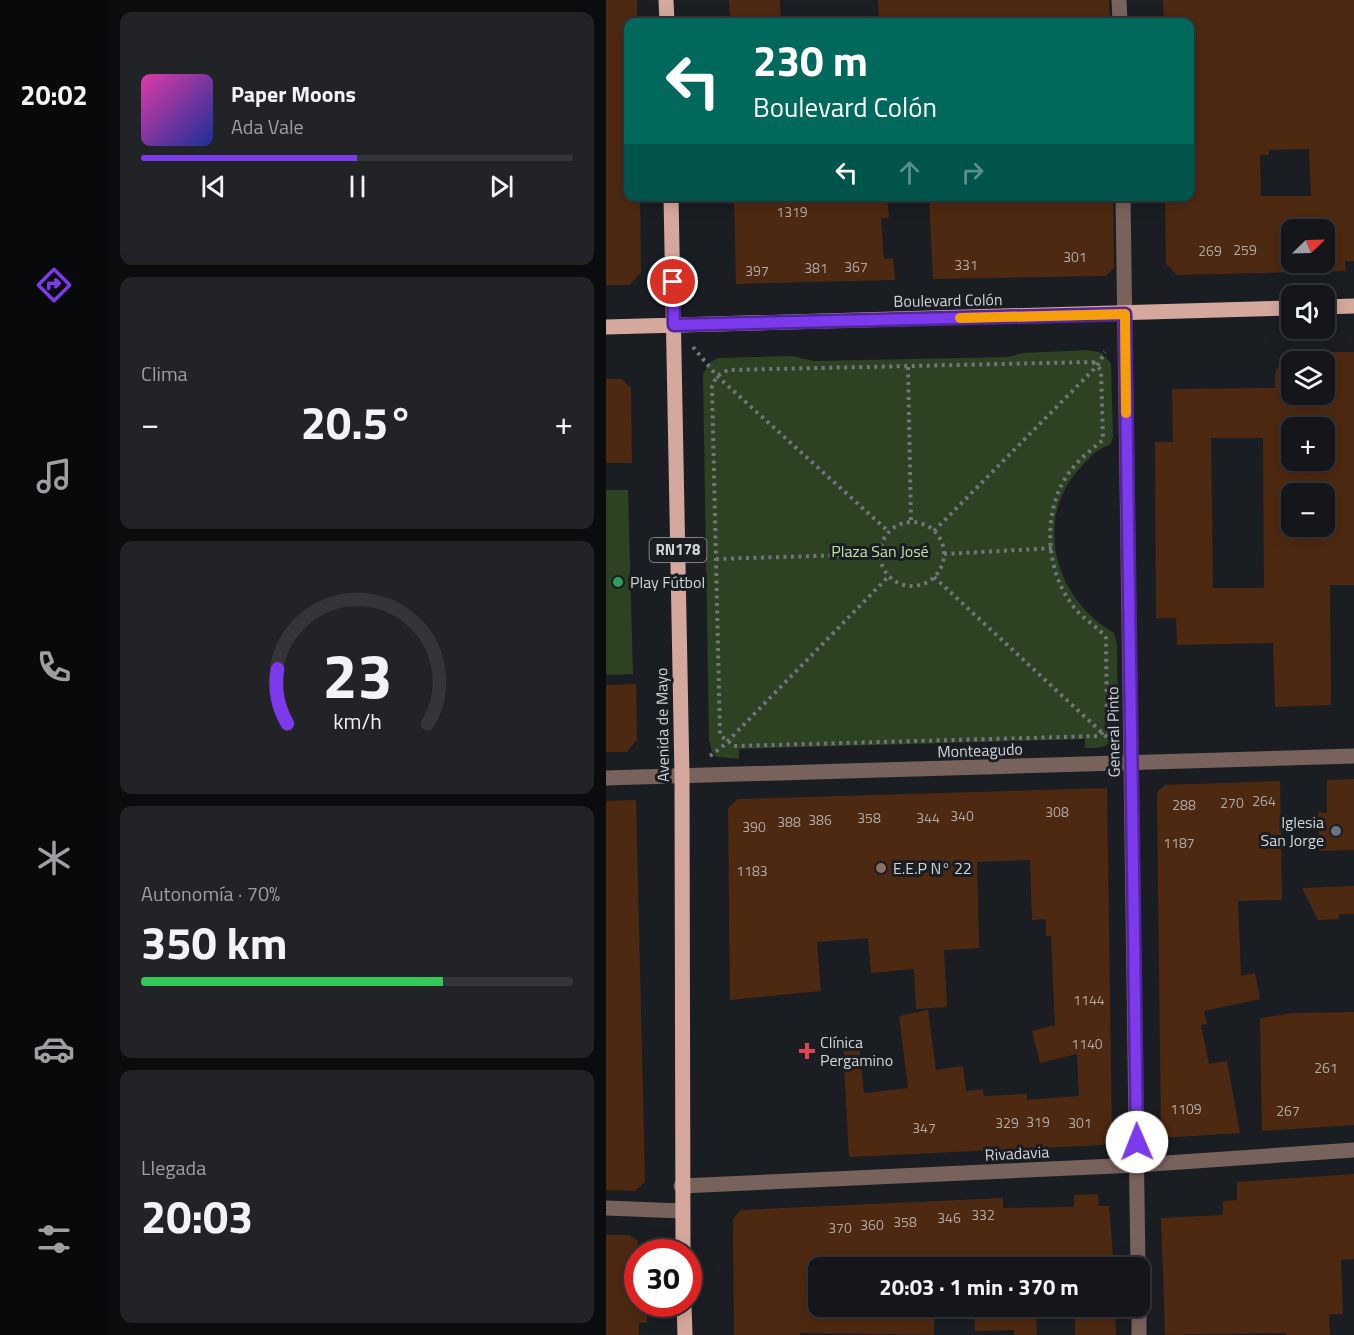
<!DOCTYPE html>
<html lang="es">
<head>
<meta charset="utf-8">
<style>
  :root { --surface:#14161a; --page:#212327; --text:#f1f3f6; --muted:#9d9fa2; --line:#333539; --accent:#7c3aed }
  body { margin:0; font-family:"Titillium Web",sans-serif; background:var(--page); color:var(--text); height:100vh; display:flex; flex-direction:column; font-size:22px; white-space:nowrap }
  * { box-sizing:border-box; margin:0 }
  p { font-size:20px; color:var(--muted) }
  .icon { flex:none; width:33px; height:33px; fill:none; stroke:currentColor; stroke-width:2; stroke-linecap:round; stroke-linejoin:round }
  .map { position:relative; flex:1; overflow:hidden }
  .side { display:flex; flex-direction:column; gap:12px; padding:12px; background:#0b0c0e; width:498px }
  .side>* { flex:none }
  .hud { position:absolute; left:18px; top:18px; width:570px; height:183px; border-radius:12px; box-shadow:0 3px 15px #0003,0 0 0 2px var(--line); background:#00695c; color:#fff; overflow:hidden }
  .needle { width:39px; rotate:67deg }
  .controls { position:absolute; left:675px; top:219px; display:grid; gap:12px }
  .controls a { display:grid; place-items:center; width:54px; height:54px; border-radius:12px; background:var(--surface); box-shadow:0 3px 15px #0003,0 0 0 2px var(--line); font-size:30px }
  .speed { position:absolute; left:18px; top:1239px; display:flex; gap:12px; font-size:30px; font-weight:700; text-align:center }
  .speed>* { display:grid; place-content:center; width:78px; height:78px; border-radius:50%; background:var(--surface); box-shadow:0 3px 15px #0003,0 0 0 2px var(--line); line-height:1 }
  .speed .limit { border:9px solid #d22; background:#fff; color:#111 }
  .pin { position:absolute; display:grid; place-items:center; width:51px; height:51px; color:#fff; margin:-26px; border:3px solid #fff; border-radius:50%; box-shadow:0 2px 6px #0007 }
  .me { position:absolute; width:66px; margin:-33px; rotate:359deg; stroke-linejoin:round; filter:drop-shadow(0 0 4px #0008) }
  .turn { display:flex; align-items:center; gap:21px; height:126px; padding:0 30px; font-size:27px }
  .turn .icon { width:78px; height:78px; stroke-width:2.5 }
  .turn b { display:block; font-size:42px; line-height:51px }
  .lanes { display:flex; align-items:center; height:57px; padding:0 30px; background:#0003; justify-content:center; gap:30px; direction:ltr }
  .lanes .off { opacity:.35 }
  .big { font-size:45px; font-weight:700; line-height:1.1 }
  .side .widget { flex:1; display:flex; flex-direction:column; justify-content:center; gap:9px; min-width:0; padding:0 21px; border-radius:12px; background:var(--page) }
  .side .dial { align-items:center; gap:0 }
  .dial svg { height:156px; overflow:visible; fill:none; stroke:var(--line); stroke-width:7; stroke-linecap:round; text-anchor:middle }
  .dial text { fill:var(--text); stroke:none }
  .song { display:flex; align-items:center; gap:18px }
  .cover { width:72px; height:72px; border-radius:9px; background:linear-gradient(135deg,hsl(320 70% 55%),hsl(230 70% 35%)) }
  .played { height:6px; border-radius:3px; background:linear-gradient(90deg,var(--accent) 50%,var(--line) 50%) }
  .keys { display:flex; justify-content:space-around; direction:ltr }
  .heat { display:flex; justify-content:space-between; align-items:center; font-size:33px; direction:ltr }
  .charge { height:9px; border-radius:4px; background:linear-gradient(90deg,#34c759 70%,var(--line) 0) }
  .trip { position:absolute; left:202px; top:1257px; width:342px; height:60px; border-radius:12px; background:var(--surface); box-shadow:0 3px 15px #0003,0 0 0 2px var(--line); font-weight:700; line-height:60px; text-align:center }
  main { display:flex; flex:1; min-height:0 }
  .dock { display:flex; flex-direction:column; width:108px; justify-content:space-around; align-items:center; background:#08090a; color:var(--muted) }
  .dock .icon { width:42px; height:42px }
  .dock .current { color:var(--accent) }
  .dock b { font-size:27px; color:var(--text) }
  .map>svg:first-child { display:block }
  .green { fill:#2d4123 }
  .building { fill:#4e2911; fill-rule:evenodd }
  .lines { fill:none; stroke-linecap:round; stroke-linejoin:round }
  .path { stroke:#727579; stroke-width:4; stroke-dasharray:3 4.5; stroke-linecap:butt }
  .minor { stroke:#78625c; stroke-width:15 }
  .major { stroke:#d5a89d; stroke-width:15 }
  .route-casing { stroke:#51269a; stroke-width:15 }
  .route { stroke:#7c3aed; stroke-width:10 }
  .slow { stroke:#f59e0b; stroke-width:10 }
  .leisure-dot { fill:#2e9e5b; stroke:#1a1d22; stroke-width:2 }
  .worship-dot { fill:#6b7280; stroke:#1a1d22; stroke-width:2 }
  .education-dot { fill:#8d6e63; stroke:#1a1d22; stroke-width:2 }
  .health-dot { fill:#e0444e; stroke:#1a1d22; stroke-width:2 }
  .labels { text-anchor:middle; stroke-width:6; stroke-linejoin:round; paint-order:stroke }
  .number-label { font-size:14px; fill:#b0a9a6 }
  .shield { fill:#1a1d22; stroke:#9a9da1; stroke-width:1.5 }
  .shield-label { font-size:15px; font-weight:bold; fill:#d1d4d7 }
  .street-label { font-size:16px; fill:#d1d4d7; stroke:#1a1d22 }
  .park-label { font-size:16px; fill:#b9e4a4; stroke:#1a1d22 }
  .poi-label { font-size:16px; fill:#d1d4d7; stroke:#1a1d22; text-anchor:start }
</style>
</head>
<body>
<main>
<nav class="dock">
<b>20:02</b>
<svg class="icon current" aria-label="directions" viewBox="0 0 24 24"><path d="M12 3l9 9-9 9-9-9zM9 14v-3h6M13 9l2 2-2 2"/></svg>
<svg class="icon" aria-label="music" viewBox="0 0 24 24"><path d="M9 18V5l10-2v13"/><circle cx="6" cy="18" r="3"/><circle cx="16" cy="16" r="3"/></svg>
<svg class="icon" aria-label="phone" viewBox="0 0 24 24"><path d="M5 4h4l2 5-3 2q2 4 5 5l2-3 5 2v4C11 20 4 13 5 4z"/></svg>
<svg class="icon" aria-label="climate" viewBox="0 0 24 24"><path d="M12 3v18M4 7l16 10M4 17L20 7"/></svg>
<svg class="icon" aria-label="car" viewBox="0 0 24 24"><path d="M5 17H2v-5l4-1 3-4h7l3 4 3 1v5h-3M9 17h6M6 11h13"/><circle cx="7" cy="17" r="2"/><circle cx="17" cy="17" r="2"/></svg>
<svg class="icon" aria-label="filters" viewBox="0 0 24 24"><path d="M4 7h16M4 17h16"/><circle cx="9" cy="7" r="2"/><circle cx="15" cy="17" r="2"/></svg>
</nav>
<section class="side">
<div class="widget">
<div class="song"><i class="cover"></i><div><b>Paper Moons</b><p>Ada Vale</p></div></div>
<div class="played"></div>
<div class="keys"><svg class="icon" aria-label="previous" viewBox="0 0 24 24"><path d="M18 5L8 12l10 7zM5 5v14"/></svg><svg class="icon" aria-label="pause" viewBox="0 0 24 24"><path d="M8 5v14M16 5v14"/></svg><svg class="icon" aria-label="next" viewBox="0 0 24 24"><path d="M6 5l10 7-10 7zM19 5v14"/></svg></div>
</div>
<div class="widget"><p>Clima</p>
<div class="heat"><a>−</a><b class="big">20.5°</b><a>+</a></div>
</div>
<div class="widget dial"><svg viewBox="0 0 100 80">
<path d="M14 69A42 42 0 1 1 86 69"/>
<path d="M14 69A42 42 0 0 1 9 41" stroke="#7c3aed"/>
<text x="50" y="56" font-size="32" font-weight="700">23</text>
<text x="50" y="72" font-size="11">km/h</text>
</svg></div>
<div class="widget"><p>Autonomía · 70%</p><b class="big">350 km</b><div class="charge"></div></div>
<div class="widget"><p>Llegada</p><b class="big">20:03</b></div>
</section>
<div class="map">
<svg width="748" height="1335" viewBox="0 0 748 1335">
  <rect width="100%" height="100%" fill="#1a1d22"/>
  <path class="green" d="M482,350L496,353L505,363L507,437L504,445C491,449 484,457 475,467C425,520 450,600 508,633L511,644L512,727C508,746 496,749 479,748V739L133,749V759L111,757L106,752L103,740L97,374L104,362L113,358L186,356L208,361L402,357L417,353Z
    M0,490H22L27,674L0,675Z"/>
  <path class="building" d="M0,0H31V22H22V196H34L35,273L23,285H0Z
    M123,0H174L175,22H124Z
    M272,0H503L504,17L467,18V22H273Z
    M557,0H748V261H739L740,271L571,275L560,264L559,196H584V22H558ZM703,149L705,196H655L654,155H663V150ZM686,230H718V262H686Z
    M128,196H281L283,218H275L278,259L287,258L289,280L130,284Z
    M323,196H507L508,268L500,276L327,279Z
    M719,352H748V585H724L725,705L669,707L667,643L571,645L570,618H550L549,442H567L566,389L669,388V373L674,363L685,360L686,394H718ZM686,428H718V460H686ZM605,438H657L658,588H607ZM686,494H718V526H686Z
    M0,379H16L25,388L26,463H0Z
    M30,684L31,740L21,752H0V685Z
    M748,779V850L713,851L712,812L721,813V780Z
    M674,781L676,900L632,901L635,976L649,973L654,999L598,1011L601,1024L595,1025L603,1064L621,1061L634,1133L555,1138L551,792L559,785Z
    M501,788L506,1137L497,1145L243,1157L237,1045L253,1044L258,1093L302,1088L293,1016L322,1010L330,1070L357,1066L360,1091L377,1089L378,1096L421,1094V1100L473,1096L471,1054L434,1063L426,1031L449,1025L445,936H440V919L426,920L424,860L371,862L373,948L338,950L341,1007L310,1009L308,969L265,973L262,938L211,942L215,991L124,1000L122,808L132,799Z
    M30,800L39,1182L29,1191L0,1190V801Z
    M748,886V914H733V919L712,920L696,888Z
    M748,1012V1125L656,1131L654,1018L688,1013Z
    M748,1174V1259L735,1260L737,1314H723L724,1335H681L680,1333L559,1335L555,1218L617,1215V1201L631,1200V1182Z
    M492,1194L493,1206H503L508,1268H316V1265L251,1268L250,1265L213,1264V1306H253V1318L328,1314V1335L194,1333V1335H128L127,1219L135,1210L397,1198V1208L468,1207V1195Z
    M0,1235H23L32,1241V1304H41V1323H33V1335H0Z
    M381,1306H430L431,1335H408V1330L369,1331L368,1313L381,1312Z
    M469,1306H509L510,1335H469Z"/>
  <g class="lines">
    <path class="path" d="M87,347L111,376L283,532
      M487,362L495,370L497,440C482,452 465,466 456,484C437,522 441,572 467,606C476,619 492,626 500,638L501,728L493,736L128,746L114,735L106,386L111,376L122,370Z
      M302,367L305,522
      M274 554a32 32 0 1 1 64 0a32 32 0 1 1-64 0Z
      M328,531L491,366L499,352
      M338,554L449,548
      M110,559L274,554
      M328,577L505,741
      M104,756L116,747L283,576"/>
    <path class="minor" d="M513,0L514,22
      M517,196L532,1268
      M0,778L748,756
      M75,1186L531,1165L748,1150
      M0,1208L76,1211
      M533,1306V1335"/>
    <path class="major" d="M60,0L61,22
      M65,196L76,776L77,1252
      M718,307L748,306
      M0,327L686,308
      M78,1304L79,1335"/>
  </g>
  <g class="lines">
    <g class="route-casing">
      <path id="route" d="M67,282L68,325L519,314L531,1142"/>
    </g>
    <use href="#route" class="route"/>
    <path class="slow" d="M354,318L519,314L520,413"/>
  </g>
  <circle class="leisure-dot" cx="12" cy="582" r="6"/>
  <circle class="worship-dot" cx="730" cy="831" r="6"/>
  <circle class="education-dot" cx="275" cy="868" r="6"/>
  <path class="health-dot" d="M198 1042h6v6h6v6h-6v6h-6v-6h-6v-6h6z"/>
  <g class="labels">
    <g class="number-label">
      <text x="186" y="217">1319</text>
      <text x="639" y="255">259</text>
      <text x="604" y="256">269</text>
      <text x="469" y="262">301</text>
      <text x="360" y="270">331</text>
      <text x="250" y="272">367</text>
      <text x="210" y="273">381</text>
      <text x="151" y="276">397</text>
      <text x="658" y="806">264</text>
      <text x="626" y="808">270</text>
      <text x="578" y="810">288</text>
      <text x="451" y="817">308</text>
      <text x="356" y="821">340</text>
      <text x="263" y="823">358</text>
      <text x="322" y="823">344</text>
      <text x="214" y="825">386</text>
      <text x="183" y="827">388</text>
      <text x="148" y="832">390</text>
      <text x="573" y="848">1187</text>
      <text x="146" y="876">1183</text>
      <text x="483" y="1005">1144</text>
      <text x="481" y="1049">1140</text>
      <text x="720" y="1073">261</text>
      <text x="580" y="1114">1109</text>
      <text x="682" y="1116">267</text>
      <text x="432" y="1127">319</text>
      <text x="401" y="1128">329</text>
      <text x="474" y="1128">301</text>
      <text x="318" y="1133">347</text>
      <text x="377" y="1220">332</text>
      <text x="343" y="1223">346</text>
      <text x="299" y="1227">358</text>
      <text x="266" y="1230">360</text>
      <text x="234" y="1233">370</text>
    </g>
    <rect class="shield" x="43.5" y="538" width="57" height="24" rx="4.5"/>
    <g class="shield-label">
      <text x="72" y="555">RN178</text>
    </g>
    <g class="street-label">
      <text transform="translate(342 300) rotate(-1)" y="6">Boulevard Colón</text>
      <text transform="translate(56 725) rotate(-91)" y="6">Avenida de Mayo</text>
      <text transform="translate(507 732) rotate(-91)" y="6">General Pinto</text>
      <text transform="translate(374 750) rotate(-2)" y="6">Monteagudo</text>
      <text transform="translate(411 1153) rotate(-3)" y="6">Rivadavia</text>
    </g>
    <g class="park-label">
      <text x="274" y="557">Plaza San José</text>
    </g>
    <g class="poi-label">
      <text x="24" y="588">Play Fútbol</text>
      <text x="718" y="828" text-anchor="end">Iglesia<tspan x="718" dy="18">San Jorge</tspan></text>
      <text x="287" y="874">E.E.P N° 22</text>
      <text x="214" y="1048">Clínica<tspan x="214" dy="18">Pergamino</tspan></text>
    </g>
  </g>
</svg>
<div class="controls">
<a><svg class="needle" viewBox="-14 -14 28 28"><path d="M0-13l5 13h-10z" fill="#e53935"/><path d="M0 13l5-13h-10z" fill="#9d9fa2"/></svg></a>
<a><svg class="icon" aria-label="sound" viewBox="0 0 24 24"><path d="M4 9h4l5-4v14l-5-4H4zM17 9q2 3 0 6"/></svg></a>
<a><svg class="icon" aria-label="layers" viewBox="0 0 24 24"><path d="M12 4l9 5-9 5-9-5zM3 14l9 5 9-5"/></svg></a>
<a>+</a>
<a>−</a>
</div>
<div class="speed"><div class="limit">30</div></div>
<div class="pin" style="left:67px;top:282px;background:#d93025"><svg class="icon" aria-label="arrive" viewBox="0 0 24 24"><path d="M6 21V4h12l-3 4 3 4H6"/></svg></div>
<svg class="me" style="left:531px;top:1142px" viewBox="-20 -20 40 40"><circle r="19" fill="#fff"/><path d="M0-13L10 11 0 6-10 11z" fill="#7c3aed"/></svg>
<div class="trip">20:03 · 1 min · 370 m</div>
<div class="hud">
<div class="turn"><svg class="icon" aria-label="left" viewBox="0 0 24 24"><path d="M17 20v-9H6M10 6l-5 5 5 5"/></svg><div><b>230 m</b>Boulevard Colón</div></div>
<div class="lanes"><svg class="icon" aria-label="left" viewBox="0 0 24 24"><path d="M17 20v-9H6M10 6l-5 5 5 5"/></svg><svg class="icon off" aria-label="ahead" viewBox="0 0 24 24"><path d="M12 20V5M6 11l6-6 6 6"/></svg><svg class="icon off" aria-label="right" viewBox="0 0 24 24"><path d="M7 20v-9h11M14 6l5 5-5 5"/></svg></div>
</div>
</div>
</main>
</body>
</html>
